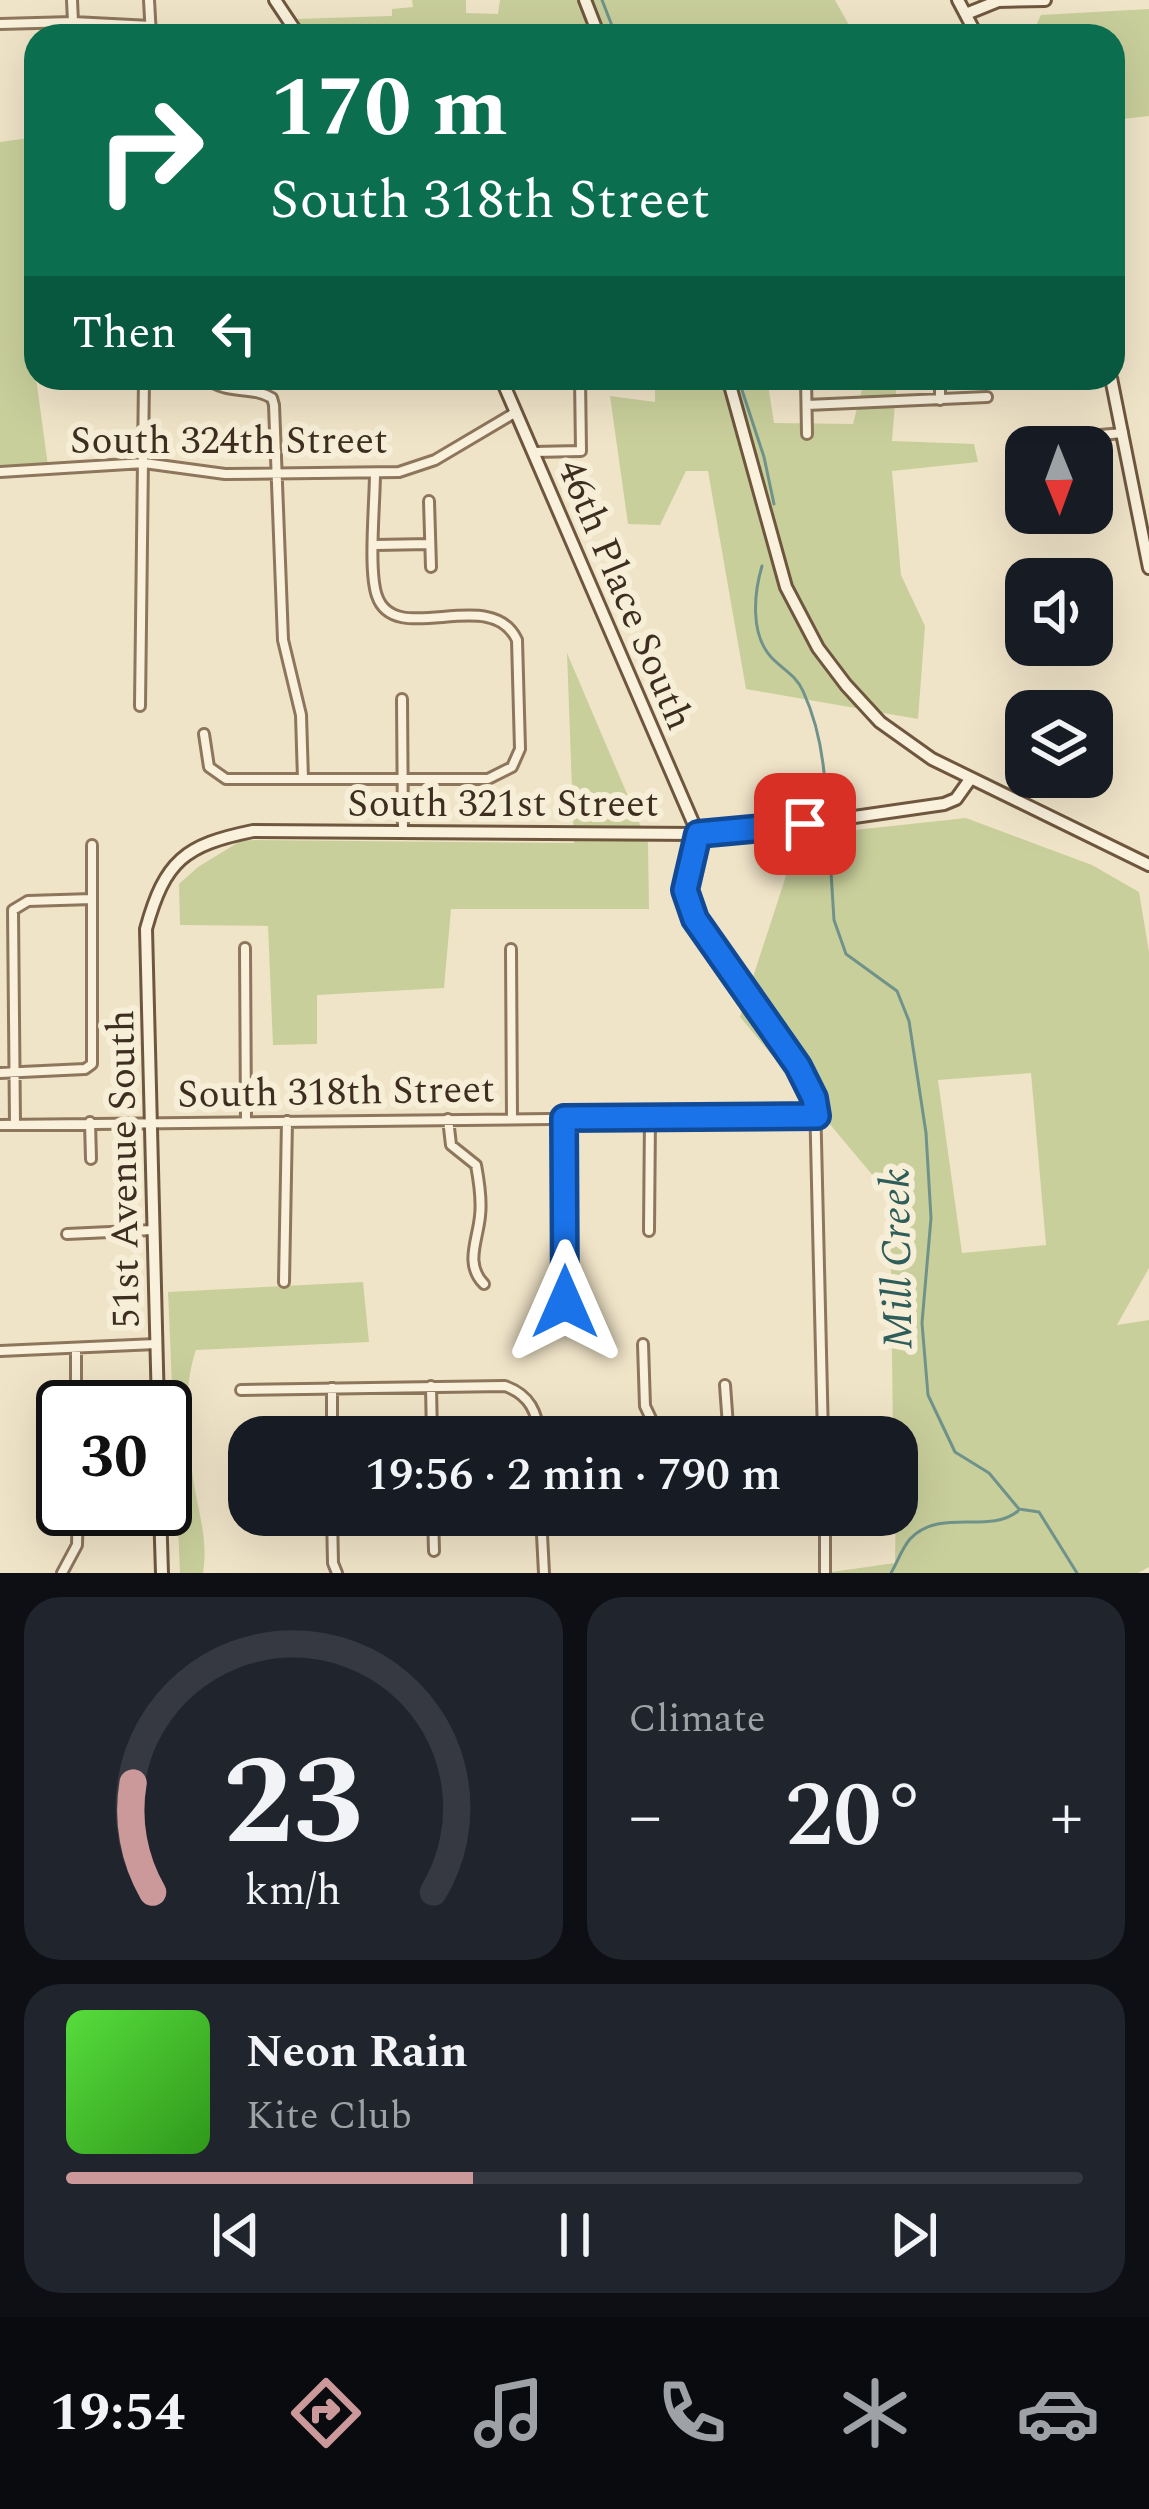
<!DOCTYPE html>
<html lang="en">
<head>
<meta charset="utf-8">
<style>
  :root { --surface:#171b24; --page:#20242c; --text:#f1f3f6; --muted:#9ea1a6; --line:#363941; --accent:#cc999b }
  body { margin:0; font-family:Spectral,serif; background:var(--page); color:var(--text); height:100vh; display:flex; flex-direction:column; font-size:45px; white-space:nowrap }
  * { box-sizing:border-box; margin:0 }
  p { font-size:39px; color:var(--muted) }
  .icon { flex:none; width:66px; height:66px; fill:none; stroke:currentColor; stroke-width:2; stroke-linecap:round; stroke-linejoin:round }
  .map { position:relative; height:1573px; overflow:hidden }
  .sheet { display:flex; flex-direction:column; gap:24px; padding:24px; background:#0d0f14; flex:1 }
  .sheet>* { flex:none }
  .guide { position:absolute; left:24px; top:24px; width:1101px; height:366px; border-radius:36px; box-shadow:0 12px 48px #0002; background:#0b6e4f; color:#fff; overflow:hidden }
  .needle { width:78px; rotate:179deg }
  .fabs { position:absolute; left:1005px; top:426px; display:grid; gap:24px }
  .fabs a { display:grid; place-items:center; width:108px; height:108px; border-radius:24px; background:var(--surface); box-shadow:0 12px 48px #0002; font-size:60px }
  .speed { position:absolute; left:36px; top:1380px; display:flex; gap:24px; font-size:60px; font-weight:700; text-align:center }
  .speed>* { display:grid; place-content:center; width:156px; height:156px; border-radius:50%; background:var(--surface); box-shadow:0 12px 48px #0002; line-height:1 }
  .speed .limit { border:6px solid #111; border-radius:18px; background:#fff; color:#111 }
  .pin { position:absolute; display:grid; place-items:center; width:102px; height:102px; color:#fff; margin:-51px; border-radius:24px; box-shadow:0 6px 18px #0006 }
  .me { position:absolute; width:132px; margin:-66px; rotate:0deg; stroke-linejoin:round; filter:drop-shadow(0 0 9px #0008) }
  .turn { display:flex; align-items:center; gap:42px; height:252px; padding:0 48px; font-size:54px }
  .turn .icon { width:156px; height:156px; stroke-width:2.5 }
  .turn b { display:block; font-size:84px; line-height:102px }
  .then { display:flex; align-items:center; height:114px; padding:0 48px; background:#0003; gap:24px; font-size:45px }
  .big { font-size:90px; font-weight:600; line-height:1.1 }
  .sheet .tile { flex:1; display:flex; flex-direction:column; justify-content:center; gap:18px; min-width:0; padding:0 42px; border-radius:36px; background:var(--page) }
  .sheet .dial { align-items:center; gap:0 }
  .dial svg { height:312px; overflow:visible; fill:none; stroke:var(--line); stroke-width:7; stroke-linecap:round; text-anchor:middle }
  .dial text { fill:var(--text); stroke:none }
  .song { display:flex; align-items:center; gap:36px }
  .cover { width:144px; height:144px; border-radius:18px; background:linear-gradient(135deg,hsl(110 70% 55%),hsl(110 70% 35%)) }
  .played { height:12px; border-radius:6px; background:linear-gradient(90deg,var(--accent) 40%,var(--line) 40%) }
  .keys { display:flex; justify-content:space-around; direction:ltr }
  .heat { display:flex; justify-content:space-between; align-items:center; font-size:66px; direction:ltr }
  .sheet .tiles { flex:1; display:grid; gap:24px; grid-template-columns:1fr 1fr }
  .tile:last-child { grid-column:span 2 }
  .trip { position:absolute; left:228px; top:1416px; width:690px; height:120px; border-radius:36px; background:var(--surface); box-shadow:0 12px 48px #0002; font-weight:600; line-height:120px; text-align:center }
  .dock { display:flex; height:192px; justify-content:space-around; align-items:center; background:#090b0e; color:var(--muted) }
  .dock .icon { width:84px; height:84px }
  .dock .current { color:var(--accent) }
  .dock b { font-size:54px; color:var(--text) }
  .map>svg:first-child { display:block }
  .green { fill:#c9cf9b; fill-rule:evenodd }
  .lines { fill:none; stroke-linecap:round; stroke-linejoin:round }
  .stream { stroke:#6f938a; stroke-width:3 }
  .street-casing { stroke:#8d765c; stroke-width:14 }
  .secondary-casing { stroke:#6f573f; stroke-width:16 }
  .street { stroke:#faf1dc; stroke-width:8 }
  .secondary { stroke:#faf1dc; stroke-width:10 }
  .route-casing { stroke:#114b97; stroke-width:30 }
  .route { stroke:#1a73e8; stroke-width:21 }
  .labels { text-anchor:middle; stroke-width:12; stroke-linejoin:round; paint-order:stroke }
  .street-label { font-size:39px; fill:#3d2e20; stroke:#f7eed8 }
  .water-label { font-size:42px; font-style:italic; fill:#2f5d5a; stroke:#f7eed8 }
</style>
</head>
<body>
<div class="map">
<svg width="1149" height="1573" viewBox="0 0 1149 1573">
  <rect width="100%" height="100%" fill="#f0e4c8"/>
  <path class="green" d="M412,0H466V13L498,14L500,0H835L855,36H472L298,28L296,19L392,16V9L413,7Z
    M1149,9V116L1113,120V36H1031L1041,15Z
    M36,137V378L49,473L0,476V142Z
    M655,378H767L774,423L853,424L865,378H897L892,441L974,444L978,462L892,471L901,575L925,626L918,719L746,689L708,471H686L660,525L628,524L610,396L655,402Z
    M567,653L648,843L649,909H451L444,988L317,995V1044L273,1045L268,926L180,925L179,884L198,867L242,840L574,843Z
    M966,818L1092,865L1139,892L1149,952V1268L1117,1325L1149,1320V1567L1138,1573H825L895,1563L897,1437H893L890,1196L740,1017L799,836ZM1031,1073L1046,1245L962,1253L938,1080Z
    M363,1282L369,1342L196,1350C183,1387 187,1431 192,1471C196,1506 209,1537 203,1573H180L168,1292Z"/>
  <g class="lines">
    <path class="stream" d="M602,0L616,36
      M738,378L764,457L774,504
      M762,566C754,593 750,634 771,657C782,669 796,675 803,691C820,728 826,772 826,812
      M829,840L834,920L846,954L897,991L909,1021L926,1133L931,1218L922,1323L928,1395L955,1452L989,1473L1019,1509L1039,1512L1077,1573
      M891,1573C897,1563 902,1548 910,1539C940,1507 989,1535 1018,1511"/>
    <g class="street-casing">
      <path id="street" d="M72,0L73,22
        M149,0L151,36
        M0,24L73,22L151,26
        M207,378C227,396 250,385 272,398L274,405L283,640L301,715L303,779
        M806,378L807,434
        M940,400V378
        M807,405L987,397
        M1077,437L1123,433
        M533,452L581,451L580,378
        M0,472L144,463L225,474L399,472L435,460L516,412
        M429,501L431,567
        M375,545L430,544
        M402,699L403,832
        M140,706L144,378
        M204,734L209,767L226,779H488L512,767L520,749L517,640C491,584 395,649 377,596C368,571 375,503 375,473
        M698,834L688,872L687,903L798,1066L815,1098L823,1437
        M245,948L246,1120
        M511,949L512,1118
        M0,1073L85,1069L92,1064V845
        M564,1118L565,1302
        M448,1119L451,1145L476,1165C479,1181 482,1200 480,1216C478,1240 464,1264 484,1284
        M90,1122L91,1159
        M15,1124L13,910L28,901L92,899
        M0,1125L817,1116
        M649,1231L650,1117
        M67,1234L153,1230
        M284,1282L287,1121
        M643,1344L645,1406L654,1425H823
        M76,1349V1407
        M0,1351L156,1344
        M725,1385L728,1426
        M431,1386L432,1437
        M241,1390L505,1386C530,1395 537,1412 540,1437
        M332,1437V1388
        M240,1494H249
        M332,1515L333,1563L337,1573
        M433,1515L434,1551
        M541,1515L544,1573
        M825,1515V1573
        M650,1516L743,1515
        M62,1573L77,1545L78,1509"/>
    </g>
    <g class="secondary-casing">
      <path id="secondary" d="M275,0L299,36
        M585,0L599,36
        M958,0L977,36
        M966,14L998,1L1045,0
        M501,378L698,834
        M728,378L786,587L818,648L846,685L880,722L932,759L1149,865
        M1111,378L1149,568
        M158,1407L146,929C165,860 185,845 253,831L698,834L758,831L944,804L956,799L971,778
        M160,1509L162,1573"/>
    </g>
    <use href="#street" class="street"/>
    <use href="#secondary" class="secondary"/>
  </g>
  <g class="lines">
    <g class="route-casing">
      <path id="route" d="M565,1302L564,1118L817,1116L814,1098L798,1066L695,919L685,890L698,834L805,824"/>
    </g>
    <use href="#route" class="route"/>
  </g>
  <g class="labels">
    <g class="street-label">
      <text x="229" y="453">South 324th Street</text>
      <text transform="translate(627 594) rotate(67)" y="14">46th Place South</text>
      <text x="503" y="816">South 321st Street</text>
      <text transform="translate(336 1090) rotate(-1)" y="14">South 318th Street</text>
      <text transform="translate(122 1169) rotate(-91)" y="14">51st Avenue South</text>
    </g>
    <g class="water-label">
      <text transform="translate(895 1259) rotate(-91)" y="15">Mill Creek</text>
    </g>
  </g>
</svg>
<div class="fabs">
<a><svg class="needle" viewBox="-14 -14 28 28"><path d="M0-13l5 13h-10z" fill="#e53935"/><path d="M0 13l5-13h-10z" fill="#9ea1a6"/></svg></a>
<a><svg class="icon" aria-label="sound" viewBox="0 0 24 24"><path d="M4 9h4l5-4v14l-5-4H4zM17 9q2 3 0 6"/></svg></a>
<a><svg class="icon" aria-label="layers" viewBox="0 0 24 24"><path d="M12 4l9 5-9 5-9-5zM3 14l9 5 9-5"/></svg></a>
</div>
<div class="speed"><div class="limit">30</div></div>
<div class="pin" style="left:805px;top:824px;background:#d93025"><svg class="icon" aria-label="arrive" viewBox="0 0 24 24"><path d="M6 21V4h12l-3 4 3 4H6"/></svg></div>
<svg class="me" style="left:565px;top:1302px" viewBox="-20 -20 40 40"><path d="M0-17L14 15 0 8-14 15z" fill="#1a73e8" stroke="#fff" stroke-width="4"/></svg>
<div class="trip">19:56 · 2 min · 790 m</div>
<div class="guide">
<div class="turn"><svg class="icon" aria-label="right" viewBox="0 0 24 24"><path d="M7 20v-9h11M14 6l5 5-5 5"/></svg><div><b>170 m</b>South 318th Street</div></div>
<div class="then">Then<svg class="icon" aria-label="left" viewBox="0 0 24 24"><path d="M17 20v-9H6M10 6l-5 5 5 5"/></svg></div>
</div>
</div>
<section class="sheet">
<div class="tiles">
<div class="tile dial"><svg viewBox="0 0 100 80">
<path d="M14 69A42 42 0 1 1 86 69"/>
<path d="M14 69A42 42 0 0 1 9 41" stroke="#cc999b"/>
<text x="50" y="56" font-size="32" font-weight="700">23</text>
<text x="50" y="72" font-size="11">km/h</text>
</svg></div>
<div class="tile"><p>Climate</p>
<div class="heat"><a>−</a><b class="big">20°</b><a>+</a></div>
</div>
<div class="tile">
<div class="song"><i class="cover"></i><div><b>Neon Rain</b><p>Kite Club</p></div></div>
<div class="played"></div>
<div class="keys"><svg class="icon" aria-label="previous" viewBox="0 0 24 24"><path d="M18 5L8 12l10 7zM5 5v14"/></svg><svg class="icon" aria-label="pause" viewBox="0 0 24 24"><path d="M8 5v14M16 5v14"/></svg><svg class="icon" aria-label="next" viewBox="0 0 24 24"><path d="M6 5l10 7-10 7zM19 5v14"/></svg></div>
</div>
</div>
</section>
<nav class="dock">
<b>19:54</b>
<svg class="icon current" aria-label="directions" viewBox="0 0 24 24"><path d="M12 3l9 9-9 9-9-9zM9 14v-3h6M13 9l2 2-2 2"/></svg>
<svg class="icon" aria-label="music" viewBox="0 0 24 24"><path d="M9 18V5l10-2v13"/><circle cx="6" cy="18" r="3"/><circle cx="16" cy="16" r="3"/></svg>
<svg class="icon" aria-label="phone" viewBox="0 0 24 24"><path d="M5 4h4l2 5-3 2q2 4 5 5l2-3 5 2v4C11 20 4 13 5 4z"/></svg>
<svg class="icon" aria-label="climate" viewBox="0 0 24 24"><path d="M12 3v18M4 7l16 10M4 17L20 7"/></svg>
<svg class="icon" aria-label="car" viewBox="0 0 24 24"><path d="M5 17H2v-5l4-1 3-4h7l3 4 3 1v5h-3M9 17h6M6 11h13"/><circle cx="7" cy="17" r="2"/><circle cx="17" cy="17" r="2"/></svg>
</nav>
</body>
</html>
